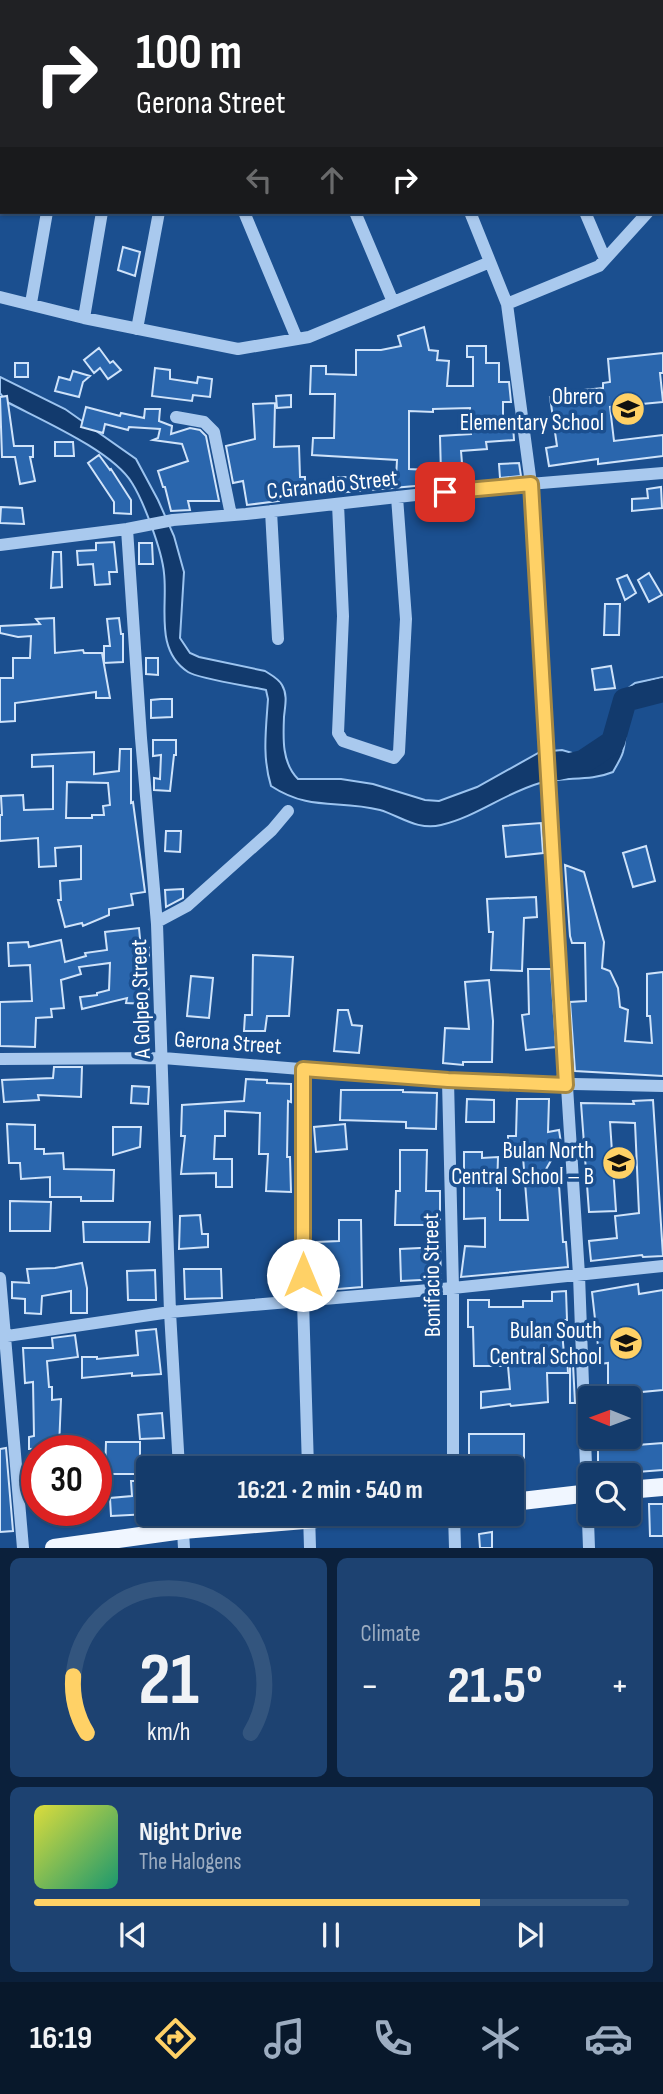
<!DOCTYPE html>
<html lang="en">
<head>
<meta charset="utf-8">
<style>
  :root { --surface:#143b6b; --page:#1d4271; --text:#f1f3f6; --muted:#9dadc1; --line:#33557e; --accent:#ffd166 }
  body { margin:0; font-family:"Sofia Sans Condensed",sans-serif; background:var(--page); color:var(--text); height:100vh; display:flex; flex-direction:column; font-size:26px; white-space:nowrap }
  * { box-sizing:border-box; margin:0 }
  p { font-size:23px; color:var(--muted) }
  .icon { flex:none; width:38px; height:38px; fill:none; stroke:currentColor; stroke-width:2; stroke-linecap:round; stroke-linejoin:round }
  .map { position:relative; height:1548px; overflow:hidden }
  .drawer { display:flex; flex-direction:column; gap:10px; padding:10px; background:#0b203b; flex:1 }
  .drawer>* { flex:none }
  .top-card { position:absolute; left:0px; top:0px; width:663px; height:214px; box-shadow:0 2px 5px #0004,0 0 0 2px var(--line); background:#202124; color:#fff; overflow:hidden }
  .needle { width:46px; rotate:271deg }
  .tools { position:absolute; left:578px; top:1386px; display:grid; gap:14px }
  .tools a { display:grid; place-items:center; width:63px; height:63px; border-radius:7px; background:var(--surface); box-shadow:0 2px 5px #0004,0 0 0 2px var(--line); font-size:35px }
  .speed { position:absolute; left:21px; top:1435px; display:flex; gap:14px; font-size:35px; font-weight:700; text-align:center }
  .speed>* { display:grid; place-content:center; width:91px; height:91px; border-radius:50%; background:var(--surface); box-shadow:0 2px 5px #0004,0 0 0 2px var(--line); line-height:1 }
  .speed .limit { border:10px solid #d22; background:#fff; color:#111 }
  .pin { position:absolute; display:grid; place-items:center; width:60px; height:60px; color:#fff; margin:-30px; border-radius:14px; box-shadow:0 4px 10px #0006 }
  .me { position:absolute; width:77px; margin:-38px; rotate:0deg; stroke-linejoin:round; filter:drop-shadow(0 0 5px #0008) }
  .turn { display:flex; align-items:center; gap:24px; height:147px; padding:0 21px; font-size:32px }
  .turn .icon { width:91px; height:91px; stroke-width:2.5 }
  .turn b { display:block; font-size:49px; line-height:60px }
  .lanes { display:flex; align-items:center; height:66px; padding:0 21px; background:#0003; justify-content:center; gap:35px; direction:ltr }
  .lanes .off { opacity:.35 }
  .big { font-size:52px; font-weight:700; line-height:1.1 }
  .drawer .card { flex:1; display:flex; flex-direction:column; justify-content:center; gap:10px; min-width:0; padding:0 24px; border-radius:10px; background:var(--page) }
  .drawer .dial { align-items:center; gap:0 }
  .dial svg { height:182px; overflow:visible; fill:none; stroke:var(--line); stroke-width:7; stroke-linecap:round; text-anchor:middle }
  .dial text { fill:var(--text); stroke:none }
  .song { display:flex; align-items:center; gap:21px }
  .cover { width:84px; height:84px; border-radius:10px; background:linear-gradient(135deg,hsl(60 70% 55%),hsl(160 70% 35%)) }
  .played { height:7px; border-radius:4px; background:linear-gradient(90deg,var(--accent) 75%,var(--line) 75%) }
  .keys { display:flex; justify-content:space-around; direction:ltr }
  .heat { display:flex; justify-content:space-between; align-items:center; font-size:38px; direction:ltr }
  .drawer .tiles { flex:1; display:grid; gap:10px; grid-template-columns:1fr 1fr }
  .card:last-child { grid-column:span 2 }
  .trip { position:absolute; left:136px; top:1456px; width:388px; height:70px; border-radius:7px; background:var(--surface); box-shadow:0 2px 5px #0004,0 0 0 2px var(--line); font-weight:700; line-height:70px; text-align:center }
  .tab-bar { display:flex; height:112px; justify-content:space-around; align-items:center; background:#08182b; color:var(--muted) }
  .tab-bar .icon { width:49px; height:49px }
  .tab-bar .selected { color:var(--accent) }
  .tab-bar b { font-size:32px; color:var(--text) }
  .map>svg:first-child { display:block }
  .water { fill:#123a6d; stroke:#9cc4f0; stroke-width:2 }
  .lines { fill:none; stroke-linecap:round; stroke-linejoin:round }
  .river { stroke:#123a6d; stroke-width:24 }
  .building { fill:#2a66ad; stroke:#cfe3fa; stroke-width:2; fill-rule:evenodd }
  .minor { stroke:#a9c9ee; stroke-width:12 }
  .major { stroke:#f0f6ff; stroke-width:18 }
  .route-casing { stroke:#a68842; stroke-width:18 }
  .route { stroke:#ffd166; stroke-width:12 }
  .labels { text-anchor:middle; stroke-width:7; stroke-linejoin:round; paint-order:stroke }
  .poi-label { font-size:23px; fill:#fff; stroke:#1b4f8f; text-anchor:end }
  .street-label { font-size:23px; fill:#fff; stroke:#1b4f8f }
</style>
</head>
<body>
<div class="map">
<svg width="663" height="1548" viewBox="0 0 663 1548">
  <rect width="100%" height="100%" fill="#1b4f8f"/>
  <path class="water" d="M0,377L65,409L136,459L158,500L174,536L184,572L180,638L190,653L199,657L265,671C271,675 278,678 282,685C288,695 285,706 284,717C283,739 282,763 298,779H341L373,784L425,800L439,801L477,787L540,752L562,750L593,759L602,757L623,692L635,683L663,677V695C608,708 633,713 623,752C621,759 616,766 613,772C589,782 564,776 540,783C505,793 476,817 441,825C418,831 400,816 380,810C338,799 311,812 271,786C262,757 266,729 268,699L266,690C249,686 199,679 188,672C154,650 168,606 164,573C162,551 144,502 132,483C113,451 41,420 7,402L0,393Z"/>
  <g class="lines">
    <path class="river" d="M558,768L583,762L613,742L625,700L663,690"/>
  </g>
  <path class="building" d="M123,247L140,252L135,276L118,270Z
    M424,327L429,350L438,351L437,360L449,361L447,386H473V357H467V346H486V363H499V382H509L511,402H503V426L513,425L514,440L486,442L487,449L461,451L463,475H441L440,436L471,434L470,408L433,409V412L409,411V469L427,470L426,485L337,493V477L396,478L397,460L312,455L313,438H334L335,394H310L311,366H326V374L356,375V350H381L401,346L398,336Z
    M99,348L110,363L113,361L121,370L108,379L100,368L94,373L84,360Z
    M663,353V373H660L663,402L610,407L614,441L663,435V456L598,464V459L549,466L546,448L557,446L550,397L574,391L603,388V383L610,382L608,359Z
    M15,363H28V377H15Z
    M155,368L170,370V379L197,383L198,377L212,379L210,397L193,395L192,401L152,396Z
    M73,371L90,376L83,382L79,397L55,391L59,377L70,380Z
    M291,395V407L277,408L276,396Z
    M7,396L14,446H33V457H30L35,481L20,484L15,457H2L0,397Z
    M275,403L274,447L299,446L300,477H305V494H278L279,501L247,505L243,481L233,483L226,446L255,439L253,404Z
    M86,407L120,416L121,413L144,418L145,409H160L159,421L172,426L171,434L190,428L200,430L206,436L219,501H188L190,510L171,511L165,487H163L158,471L188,461L182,444L153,440L158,438L160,429L129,427L128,430L105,424L103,433L81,427Z
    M55,442H73L74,456H55Z
    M99,455L110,470L111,469L131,500V514L114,513V502L88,463Z
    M519,463L521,476L500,478L499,464Z
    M661,487L662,508L632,511V499L648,498L647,489Z
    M1,507L22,508L24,524L0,523Z
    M114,542L117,572H109L110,584L95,585L93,564L78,565L77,551L96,550V543Z
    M139,543H152L153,564H139Z
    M53,552H61L62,587L51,588Z
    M649,573L662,595L649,602L638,580Z
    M627,575L636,593L625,600L617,579Z
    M605,604H620L619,635H604Z
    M54,618L55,653L83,650L84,653H102L110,698H96V692L15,703V721L0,722V678H13V658H30L31,636L18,637L0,633V626L40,624L36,619Z
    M119,618L121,634H123V662L104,663V646H110L107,619Z
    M146,658H158V675L146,674Z
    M611,666L615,688L595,690L592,669Z
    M161,699H172V717L151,718V700Z
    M153,740H176V755H174L170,791L154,790V778L160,779L161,755L153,756Z
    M120,749H131V803L133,802L145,892L131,894L133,905L109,909V915L83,926L82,923L65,927L58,900H61L60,881L81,879V846L55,848L56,866L39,867L38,838L0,841V815H2L1,796L23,795L24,810L53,809V766L32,767V755L94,752V774L119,771ZM67,782L108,783L110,805L103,806L104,815H92V818H66Z
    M541,823L543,853L506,857L503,826Z
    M166,831H181L180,852L165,851Z
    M646,846L655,881L633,887L623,853Z
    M565,865L584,872L604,942L602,968L610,971L618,988L620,1007L628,1010L625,1041L652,1043L650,1016H647V974L663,972V1076L575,1071L570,1002L586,1001L585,943H572L570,936Z
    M183,889V898L166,907L165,890Z
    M536,897L537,917L524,918L522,971L491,970L493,932H489L487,899Z
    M139,928L141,949L149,948V960L135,962L137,982H149L148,1004L126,1003L127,998L82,1009L80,997L97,995V993L109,990L110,963L79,967L81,974L61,980L64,1008L51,1009L52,1017L36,1018L35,1047L0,1046V1002L32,1001L30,965L9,966L8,943L28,942L29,947L61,940L65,962L86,956L85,953L107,950L105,932Z
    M253,955L293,957L289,1016H267L265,1031H244L245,1015H252Z
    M528,969H551L556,1047L526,1050L522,1015L529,1014Z
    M191,976L213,978L209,1018L187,1016Z
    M489,980L493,1021L492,1062H463V1065L443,1063L445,1028L469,1029L465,982Z
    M338,1010H348L352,1025L362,1026L359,1053L334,1051Z
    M54,1067H82L81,1097L38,1095L39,1100L4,1102L2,1080L53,1078Z
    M246,1079L267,1080V1083L291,1084V1102L288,1101L287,1157H290L291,1192L266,1191L268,1154H259L260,1113L225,1111V1136H215L214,1159H232V1187H216V1173L181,1174L185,1136H181L182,1105L244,1101Z
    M132,1086L149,1087L148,1104L131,1103Z
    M341,1090H403V1092L437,1093L436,1129L406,1128V1122L340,1120Z
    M467,1099L494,1100V1122H466Z
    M517,1099H549L548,1132L559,1130L561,1143L545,1171H558L563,1242H566L568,1267L461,1277L465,1246L485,1247V1218L464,1219V1152H482V1158L498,1157L497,1190H500V1220H528L523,1157L508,1158V1136H516Z
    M653,1100L663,1256L643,1257L642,1255L591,1261L589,1241L617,1238L615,1216L639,1213L635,1123L610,1122L616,1211L589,1212L581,1103L634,1104L633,1101Z
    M7,1124L35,1125V1149H44V1154L63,1153L64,1169L114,1170L113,1201H81V1197H50V1177L21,1179L20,1163H9Z
    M345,1124L347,1149L316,1152L314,1127Z
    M113,1127H141L140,1147L113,1155Z
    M400,1150H427L426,1191H440V1225H395L396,1191H400Z
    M10,1201L51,1202L50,1231H10Z
    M200,1215L202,1234H208V1247L179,1249L180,1216Z
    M339,1220H361L362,1287L314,1291L312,1264H318L317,1242L339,1241Z
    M83,1222H150L149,1242H84Z
    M440,1247L441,1279L401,1281L400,1249Z
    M82,1263L87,1288V1313H71V1291L42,1296L41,1314L25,1313V1299L12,1298V1282L29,1283L27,1269L55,1268Z
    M184,1269H221L222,1298L185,1299Z
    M155,1270L156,1300H128L127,1271Z
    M638,1284L639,1294L663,1290V1390L642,1392L628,1418V1398H619L625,1386H608V1363L600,1364L592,1292Z
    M566,1291L567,1320H561L564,1354H567L568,1373H547L548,1402L511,1406L510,1404L481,1408V1392L510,1389L508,1366H474L473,1327H468V1300H489V1307H523V1301H552V1292Z
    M156,1329L161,1374L132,1376V1373L82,1378V1357H97V1359L138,1355L136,1331Z
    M75,1335L78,1357L47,1361L49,1387H52V1400L61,1399L59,1448L29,1449V1437L34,1436L33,1382L25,1383L23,1348H53L52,1338Z
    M570,1364H573L575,1403H570Z
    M162,1413L164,1438L140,1439L138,1415Z
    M469,1434H524V1475H513V1468H469Z
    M106,1442H140V1474H105Z
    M663,1443V1470L598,1475V1448Z
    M6,1448L13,1531L0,1532V1449Z
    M131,1481H149V1514L111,1516L110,1498L132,1496Z
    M649,1504H663V1536H650Z
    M492,1532V1548H480L479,1534Z"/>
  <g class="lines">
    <path class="minor" d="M383,0L384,2
      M496,0L497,2
      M604,0L605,2
      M407,2L411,0
      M0,102L2,103
      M0,128L2,118
      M662,131L663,134
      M662,196L663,195
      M244,212L297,339
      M355,212L393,302
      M470,212L507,304L531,484L545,741L579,1275L589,1548
      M585,212L605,259
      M0,297L84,318L238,349L309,337L490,262
      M31,303L47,212
      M507,304L599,266L648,212
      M84,318L102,212
      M137,329L159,212
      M176,417L204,422L214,432L231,515
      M338,504L343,616L338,733L343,741L394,758L399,752L406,619L397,497
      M271,511L278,639
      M127,529L141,738L157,924L170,1312L179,1468
      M0,545L127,529L173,520L246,514L469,489L663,473
      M157,922L187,906L272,830L288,811
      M0,1059L163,1058L448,1081L663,1086
      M303,1069V1301L308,1468
      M448,1081L453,1288V1468
      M0,1278L23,1548
      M0,1337L170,1312L453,1288L663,1266
      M182,1514L184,1548
      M309,1514L310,1548
      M454,1514L455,1548"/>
    <path class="major" d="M628,1490L663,1487
      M513,1502L590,1493
      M54,1548L183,1530L378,1514"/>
  </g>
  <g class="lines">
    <g class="route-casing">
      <path id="route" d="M303,1275V1069L448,1080L566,1085L531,484L445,492"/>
    </g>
    <use href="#route" class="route"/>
  </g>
  <defs>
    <g id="school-disc" transform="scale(1.75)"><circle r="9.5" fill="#ffd166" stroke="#1b4f8f"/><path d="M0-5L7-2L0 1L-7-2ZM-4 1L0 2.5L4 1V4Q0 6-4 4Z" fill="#111"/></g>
  </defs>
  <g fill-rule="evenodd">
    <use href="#school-disc" x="628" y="409"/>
    <use href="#school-disc" x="619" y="1163"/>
    <use href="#school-disc" x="626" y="1343"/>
  </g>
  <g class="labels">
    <g class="poi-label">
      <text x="604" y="404">Obrero<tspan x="604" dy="26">Elementary School</tspan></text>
      <text x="594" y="1158">Bulan North<tspan x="594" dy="26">Central School – B</tspan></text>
      <text x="602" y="1338">Bulan South<tspan x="602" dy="26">Central School</tspan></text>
    </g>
    <g class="street-label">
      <text transform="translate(332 484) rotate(-6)" y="8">C.Granado Street</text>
      <text transform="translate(140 999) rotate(-92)" y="8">A Golpeo Street</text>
      <text transform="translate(228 1042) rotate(4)" y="8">Gerona Street</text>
      <text transform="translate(431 1275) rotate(-91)" y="8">Bonifacio Street</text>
    </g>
  </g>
</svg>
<div class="tools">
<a><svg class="needle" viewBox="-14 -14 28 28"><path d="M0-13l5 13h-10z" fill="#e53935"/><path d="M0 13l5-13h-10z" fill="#9dadc1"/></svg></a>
<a><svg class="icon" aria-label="search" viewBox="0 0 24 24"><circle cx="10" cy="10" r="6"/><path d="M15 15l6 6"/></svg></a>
</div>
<div class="speed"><div class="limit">30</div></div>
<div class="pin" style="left:445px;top:492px;background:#d93025"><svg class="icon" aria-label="arrive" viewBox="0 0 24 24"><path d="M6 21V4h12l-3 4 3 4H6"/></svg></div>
<svg class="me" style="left:303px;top:1275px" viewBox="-20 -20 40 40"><circle r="19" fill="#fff"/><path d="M0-13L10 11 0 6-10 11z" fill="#ffd166"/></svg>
<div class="trip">16:21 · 2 min · 540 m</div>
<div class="top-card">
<div class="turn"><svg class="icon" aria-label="right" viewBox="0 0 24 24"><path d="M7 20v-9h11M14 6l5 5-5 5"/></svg><div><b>100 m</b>Gerona Street</div></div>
<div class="lanes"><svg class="icon off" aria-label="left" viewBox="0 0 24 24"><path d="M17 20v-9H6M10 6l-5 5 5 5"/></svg><svg class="icon off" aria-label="ahead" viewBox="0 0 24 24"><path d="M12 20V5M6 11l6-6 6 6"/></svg><svg class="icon" aria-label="right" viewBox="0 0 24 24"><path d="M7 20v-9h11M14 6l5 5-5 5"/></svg></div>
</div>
</div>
<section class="drawer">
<div class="tiles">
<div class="card dial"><svg viewBox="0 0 100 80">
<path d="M14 69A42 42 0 1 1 86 69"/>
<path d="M14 69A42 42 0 0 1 8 44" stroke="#ffd166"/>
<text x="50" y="56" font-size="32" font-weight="700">21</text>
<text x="50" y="72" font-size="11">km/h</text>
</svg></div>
<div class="card"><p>Climate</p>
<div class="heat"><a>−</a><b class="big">21.5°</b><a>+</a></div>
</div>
<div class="card">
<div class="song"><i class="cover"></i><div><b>Night Drive</b><p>The Halogens</p></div></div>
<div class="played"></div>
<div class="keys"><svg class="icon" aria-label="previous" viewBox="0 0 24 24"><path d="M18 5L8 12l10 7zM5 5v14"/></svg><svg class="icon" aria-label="pause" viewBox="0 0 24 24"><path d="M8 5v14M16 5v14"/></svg><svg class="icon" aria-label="next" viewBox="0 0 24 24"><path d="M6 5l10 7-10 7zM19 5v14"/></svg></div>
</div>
</div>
</section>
<nav class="tab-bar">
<b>16:19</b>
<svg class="icon selected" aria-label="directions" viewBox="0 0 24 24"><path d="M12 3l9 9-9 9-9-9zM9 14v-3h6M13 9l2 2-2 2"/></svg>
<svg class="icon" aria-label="music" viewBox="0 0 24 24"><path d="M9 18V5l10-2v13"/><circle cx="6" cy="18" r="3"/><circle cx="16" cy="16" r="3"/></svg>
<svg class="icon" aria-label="phone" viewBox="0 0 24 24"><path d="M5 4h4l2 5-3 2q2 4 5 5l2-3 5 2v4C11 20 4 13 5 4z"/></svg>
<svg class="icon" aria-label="climate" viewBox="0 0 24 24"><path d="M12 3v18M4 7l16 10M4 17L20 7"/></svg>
<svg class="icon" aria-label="car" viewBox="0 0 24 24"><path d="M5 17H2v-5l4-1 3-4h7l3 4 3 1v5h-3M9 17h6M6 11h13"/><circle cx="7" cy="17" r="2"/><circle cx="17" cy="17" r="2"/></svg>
</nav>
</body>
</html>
